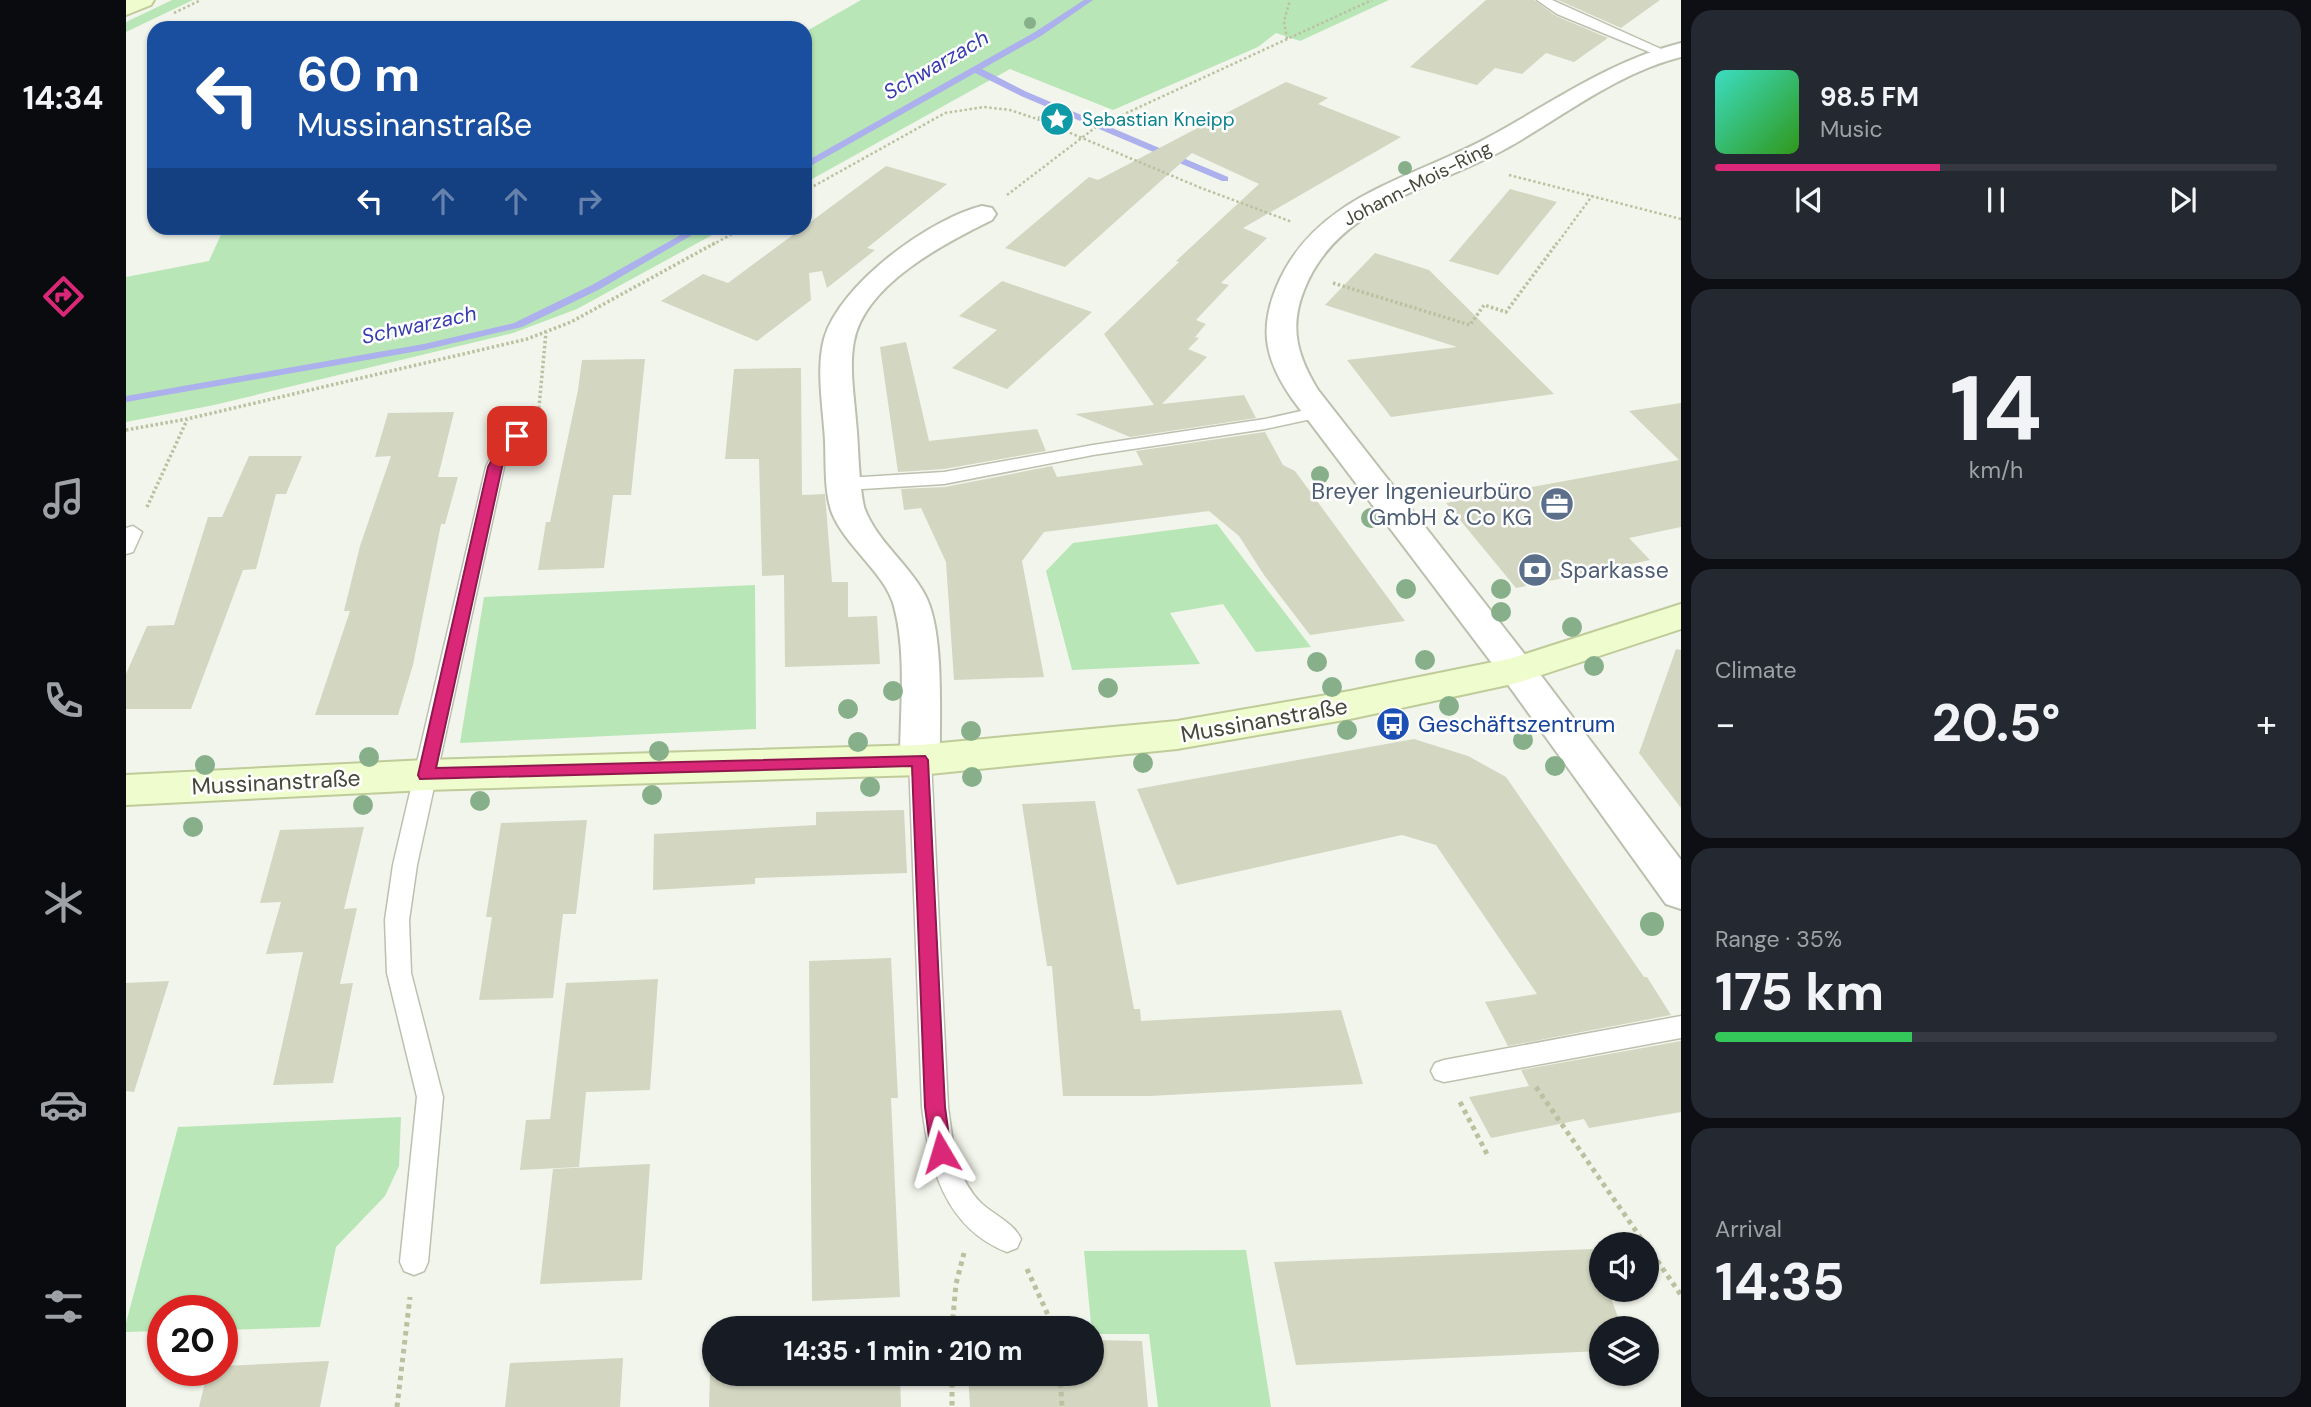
<!DOCTYPE html>
<html lang="en">
<head>
<meta charset="utf-8">
<style>
  :root { --surface:#171b24; --page:#242831; --text:#f1f3f6; --muted:#9ea1a6; --line:#363941; --accent:#db2777 }
  body { margin:0; font-family:"DM Sans",sans-serif; background:var(--page); color:var(--text); height:100vh; display:flex; flex-direction:column; font-size:26px; white-space:nowrap }
  * { box-sizing:border-box; margin:0 }
  p { font-size:23px; color:var(--muted) }
  .icon { flex:none; width:38px; height:38px; fill:none; stroke:currentColor; stroke-width:2; stroke-linecap:round; stroke-linejoin:round }
  .map { position:relative; flex:1; overflow:hidden }
  .details { display:flex; flex-direction:column; gap:10px; padding:10px; background:#0d0f14; width:630px }
  .details>* { flex:none }
  .guide { position:absolute; left:21px; top:21px; width:665px; height:214px; border-radius:21px; box-shadow:0 2px 5px #0004; background:#1a4fa0; color:#fff; overflow:hidden }
  .tools { position:absolute; left:1463px; top:1232px; display:grid; gap:14px }
  .tools a { display:grid; place-items:center; width:70px; height:70px; border-radius:50%; background:var(--surface); box-shadow:0 2px 5px #0004; font-size:35px }
  .speed { position:absolute; left:21px; top:1295px; display:flex; gap:14px; font-size:35px; font-weight:700; text-align:center }
  .speed>* { display:grid; place-content:center; width:91px; height:91px; border-radius:50%; background:var(--surface); box-shadow:0 2px 5px #0004; line-height:1 }
  .speed .limit { border:10px solid #d22; background:#fff; color:#111 }
  .pin { position:absolute; display:grid; place-items:center; width:60px; height:60px; color:#fff; margin:-30px; border-radius:14px; box-shadow:0 4px 10px #0006 }
  .me { position:absolute; width:77px; margin:-38px; rotate:353deg; stroke-linejoin:round; filter:drop-shadow(0 0 5px #0008) }
  .turn { display:flex; align-items:center; gap:24px; height:147px; padding:0 35px; font-size:32px }
  .turn .icon { width:91px; height:91px; stroke-width:2.5 }
  .turn b { display:block; font-size:49px; line-height:60px }
  .lanes { display:flex; align-items:center; height:66px; padding:0 35px; background:#0003; justify-content:center; gap:35px; direction:ltr }
  .lanes .off { opacity:.35 }
  .big { font-size:52px; font-weight:700; line-height:1.1 }
  .details .widget { flex:1; display:flex; flex-direction:column; justify-content:center; gap:10px; min-width:0; padding:0 24px; border-radius:21px; background:var(--page) }
  .details .dial { align-items:center; gap:0 }
  .dial b { font-size:91px; line-height:1 }
  .song { display:flex; align-items:center; gap:21px }
  .cover { width:84px; height:84px; border-radius:10px; background:linear-gradient(135deg,hsl(170 70% 55%),hsl(110 70% 35%)) }
  .played { height:7px; border-radius:4px; background:linear-gradient(90deg,var(--accent) 40%,var(--line) 40%) }
  .keys { display:flex; justify-content:space-around; direction:ltr }
  .heat { display:flex; justify-content:space-between; align-items:center; font-size:38px; direction:ltr }
  .charge { height:10px; border-radius:5px; background:linear-gradient(90deg,#34c759 35%,var(--line) 0) }
  .trip { position:absolute; left:576px; top:1316px; width:402px; height:70px; border-radius:35px; background:var(--surface); box-shadow:0 2px 5px #0004; font-weight:700; line-height:70px; text-align:center }
  main { display:flex; flex:1; min-height:0 }
  .tab-bar { display:flex; flex-direction:column; width:126px; justify-content:space-around; align-items:center; background:#090b0e; color:var(--muted) }
  .tab-bar .icon { width:49px; height:49px }
  .tab-bar .on { color:var(--accent) }
  .tab-bar b { font-size:32px; color:var(--text) }
  .map>svg:first-child { display:block }
  .green { fill:#b8e6b6 }
  .lines { fill:none; stroke-linecap:round; stroke-linejoin:round }
  .stream { fill:#acb0ed; fill-rule:evenodd }
  .building { fill:#d3d6c1 }
  .lane-casing { stroke:#bcc0ae; stroke-width:3 }
  .street-casing { stroke:#bcc0ae; stroke-width:4 }
  .secondary-casing { stroke:#bfcb99; stroke-width:4 }
  .path-far2 { stroke:#bbc1a0; stroke-width:2.5; stroke-dasharray:2.5 2.5; stroke-linecap:butt }
  .path-far1 { stroke:#bbc1a0; stroke-width:3.5; stroke-dasharray:2.5 2.5; stroke-linecap:butt }
  .path { stroke:#bbc1a0; stroke-width:5; stroke-dasharray:4.5 4.5; stroke-linecap:butt }
  .lane { fill:#fff; fill-rule:evenodd }
  .street { fill:#fff; fill-rule:evenodd }
  .secondary { fill:#effcce; fill-rule:evenodd }
  .tree { fill:#87b08a }
  .route { fill:#db2777; stroke:#8e194d; stroke-width:2 }
  .labels { text-anchor:middle; stroke-width:5; stroke-linejoin:round; paint-order:stroke }
  .far-culture-label { font-size:19px; fill:#0d838f; stroke:#fff; text-anchor:start }
  .far-street-label { font-size:19px; fill:#464839; stroke:#fff }
  .far-water-label { font-size:21px; font-style:italic; fill:#373daf; stroke:#fff }
  .service-label { font-size:23px; fill:#4e5e75; stroke:#fff; text-anchor:end }
  .street-label { font-size:23px; fill:#464839; stroke:#fff }
  .transit-label { font-size:23px; fill:#164399; stroke:#fff; text-anchor:start }
</style>
</head>
<body>
<main>
<nav class="tab-bar">
<b>14:34</b>
<svg class="icon on" aria-label="directions" viewBox="0 0 24 24"><path d="M12 3l9 9-9 9-9-9zM9 14v-3h6M13 9l2 2-2 2"/></svg>
<svg class="icon" aria-label="music" viewBox="0 0 24 24"><path d="M9 18V5l10-2v13"/><circle cx="6" cy="18" r="3"/><circle cx="16" cy="16" r="3"/></svg>
<svg class="icon" aria-label="phone" viewBox="0 0 24 24"><path d="M5 4h4l2 5-3 2q2 4 5 5l2-3 5 2v4C11 20 4 13 5 4z"/></svg>
<svg class="icon" aria-label="climate" viewBox="0 0 24 24"><path d="M12 3v18M4 7l16 10M4 17L20 7"/></svg>
<svg class="icon" aria-label="car" viewBox="0 0 24 24"><path d="M5 17H2v-5l4-1 3-4h7l3 4 3 1v5h-3M9 17h6M6 11h13"/><circle cx="7" cy="17" r="2"/><circle cx="17" cy="17" r="2"/></svg>
<svg class="icon" aria-label="filters" viewBox="0 0 24 24"><path d="M4 7h16M4 17h16"/><circle cx="9" cy="7" r="2"/><circle cx="15" cy="17" r="2"/></svg>
</nav>
<div class="map">
<svg width="1555" height="1407" viewBox="0 0 1555 1407">
  <rect width="100%" height="100%" fill="#f2f5eb"/>
  <path class="green" d="M46,0H67L0,32V22Z
    M735,0H1263L1174,41L1150,33L1132,47L987,110L884,69L679,183V32Z
    M98,228H599L451,309L387,333L88,405L0,422V277L83,261Z
    M1091,524L1185,647L1130,652L1097,604L1044,613L1074,664L946,670L920,571L947,543Z
    M629,585L630,729L334,743L358,597Z
    M275,1117L273,1166L259,1196L210,1247L194,1327L96,1330V1311H37V1331L0,1332V1323L52,1127Z
    M1120,1250L1145,1407H1032L1023,1334H966L958,1251Z"/>
  <g class="lines">
    <path class="stream" d="M958,0H967L915,36L856,69L901,92L1102,177V181H1096L895,96L849,73L679,169V162L909,32Z
      M567,228H578L474,289L396,327L298,350L0,402V396L298,344L388,323L466,285Z"/>
  </g>
  <path class="building" d="M1360,0H1408L1430,16L1482,38L1448,62L1420,53L1396,74L1369,68L1351,85L1284,67Z
    M1432,0H1534L1495,28Z
    M1160,82L1202,98L1192,104L1275,137L1117,228L1141,238L1095,283L1103,285L1070,320L1080,324L1069,337L1073,338L1062,349L1081,357L1036,404L1118,395L1130,418L1004,437L949,414L1028,405L978,334L1053,262L1050,261L1133,184L1066,153L939,267L879,248L963,177L972,180Z
    M760,166L821,184L741,248L749,250L701,288L696,271L683,273L685,300L631,341L535,301L577,274L602,283Z
    M1384,189L1431,202L1372,275L1323,261Z
    M1249,253L1303,270L1428,394L1265,417L1221,360L1331,347L1199,305Z
    M876,281L966,312L881,389L826,368L871,330L833,316Z
    M780,342L803,441L911,429L920,451L818,469L772,472L754,347Z
    M519,359L505,495H487L478,568L412,570L420,522H424L452,390L456,360Z
    M675,368L676,495L699,494L706,582H722V617L751,616L754,664L659,667L658,575L636,576L633,459H599L608,369Z
    M1555,403V527L1503,538L1524,560L1390,588L1320,503L1553,460L1503,411Z
    M328,412L312,477H332L319,524H315L287,665L272,715H189L224,611H218L234,546L265,456L249,457L262,413Z
    M1139,432L1157,465L1169,471L1279,621L1184,635L1138,575L1113,536L1083,511L918,532L896,561L918,677L828,680L820,562L795,508L778,510L775,489L819,487L926,466L931,477L1017,465L1010,451Z
    M123,456H176L160,494H150L130,569L117,570L65,709H0V674L21,626L48,625L82,517H96Z
    M1550,649L1555,650V808L1513,753Z
    M1288,739L1342,756L1380,777L1518,977H1521L1545,1015L1382,1046L1359,1002L1411,994L1310,845L1276,835L1051,885L1011,789Z
    M969,801L1008,1009H1014L1015,1021L1215,1010L1237,1084L1024,1096H937L926,966H921L896,804Z
    M778,810L781,873L629,878V884L527,890L528,834L690,825V812Z
    M461,820L450,914H437L427,998L353,1000L366,917H360L375,823Z
    M238,827L218,909L231,908L214,984L227,983L207,1083L147,1085L177,952L140,954L155,902L134,903L154,830Z
    M765,958L772,1098H765L774,1297L686,1301L683,961Z
    M532,979L524,1090L460,1092L453,1167L394,1170L400,1120L424,1119L440,983Z
    M43,981L8,1092L0,1091V983Z
    M1555,1041V1112L1463,1128L1458,1119L1365,1138L1343,1097L1403,1086L1395,1070Z
    M524,1164L516,1280L414,1284L427,1169Z
    M1467,1249L1475,1271V1290H1482L1496,1328H1475V1351L1170,1365L1148,1262Z
    M966,1340L1016,1341L1022,1407H844L842,1374H966Z
    M497,1358L494,1407H379L384,1363Z
    M203,1361L194,1407H73L82,1370H96V1366Z
    M584,1374H774L775,1407H583Z"/>
  <g class="lines">
    <g class="lane-casing">
      <path id="lane" d="M1411,0H1426L1544,53L1538,57L1533,56L1431,14Z
        M1193,407L1199,408L1202,412L1199,416L1139,429L967,455L818,484L720,490L711,484L720,478L818,472L967,445L1139,419Z
        M391,431L400,436L385,452L378,467L291,865L283,920L285,973L317,1097L302,1262L298,1271L288,1275L278,1271L274,1262L291,1097L261,973L259,920L267,865L360,467C367,453 375,435 391,431Z
        M7,526L16,532L7,552L0,554V528Z
        M794,752L802,754L805,760L822,1107C827,1142 829,1177 855,1203C868,1215 888,1223 895,1239L891,1248L881,1252C819,1228 803,1166 796,1107L783,760L786,754Z
        M1555,1016V1038L1318,1082L1309,1079L1305,1071L1309,1063L1318,1060Z"/>
    </g>
    <g class="street-casing">
      <path id="street" d="M1555,43V57C1491,73 1438,116 1381,148C1309,188 1211,205 1178,290C1163,327 1171,356 1192,390L1404,661L1555,860V909L1540,904L1378,679L1167,400C1140,361 1132,331 1151,286C1189,196 1283,180 1361,138C1426,103 1483,61 1555,43Z
        M856,206L866,208L870,214L866,220C819,243 739,284 728,341C723,367 728,395 730,421C733,450 732,479 738,507C750,541 783,564 799,595C819,632 813,717 814,760L808,770L794,775L780,770L774,760C774,710 781,655 768,606C759,573 720,547 706,513C698,491 700,463 699,440C697,407 690,370 698,339C713,285 803,219 856,206Z"/>
    </g>
    <g class="secondary-casing">
      <path id="secondary" d="M0,0H28L25,5L0,15Z
        M1555,604V629L1391,683L1224,719L1051,749L794,775L300,790L0,805V775L300,760L794,745L1051,721L1224,691L1387,658Z"/>
    </g>
    <path class="path-far2" d="M48,13L75,0
      M1161,39L1158,21L1164,0
      M912,118L924,112
      M1383,175L1555,219
      M679,191L819,113L858,107L884,110L911,119L1075,188L1166,222
      M881,195L970,127L1246,0
      M586,245L617,228
      M1430,245L1466,196"/>
    <path class="path-far1" d="M1207,283L1344,325L1358,305L1380,312L1431,243
      M412,418L420,332
      M0,430L61,419L401,339L445,322L589,243
      M21,507L61,420"/>
    <path class="path" d="M1410,1087L1519,1244
      M1334,1102L1362,1156
      M1521,1246L1555,1295
      M901,1269L928,1328
      M826,1328L830,1284L838,1253
      M826,1374V1407
      M934,1374L936,1407
      M271,1407L284,1297"/>
    <use href="#lane" class="lane"/>
    <use href="#street" class="street"/>
    <use href="#secondary" class="secondary"/>
  </g>
  <g class="tree">
    <circle cx="904" cy="23" r="6"/>
    <circle cx="1279" cy="168" r="7"/>
    <circle cx="1194" cy="475" r="9"/>
    <circle cx="1245" cy="518" r="10"/>
    <circle cx="1280" cy="589" r="10"/>
    <circle cx="1375" cy="589" r="10"/>
    <circle cx="1375" cy="612" r="10"/>
    <circle cx="1446" cy="627" r="10"/>
    <circle cx="1299" cy="660" r="10"/>
    <circle cx="1191" cy="662" r="10"/>
    <circle cx="1468" cy="666" r="10"/>
    <circle cx="1206" cy="687" r="10"/>
    <circle cx="982" cy="688" r="10"/>
    <circle cx="767" cy="691" r="10"/>
    <circle cx="1323" cy="706" r="10"/>
    <circle cx="722" cy="709" r="10"/>
    <circle cx="1221" cy="730" r="10"/>
    <circle cx="845" cy="731" r="10"/>
    <circle cx="1397" cy="740" r="10"/>
    <circle cx="732" cy="742" r="10"/>
    <circle cx="533" cy="751" r="10"/>
    <circle cx="243" cy="757" r="10"/>
    <circle cx="1017" cy="763" r="10"/>
    <circle cx="79" cy="765" r="10"/>
    <circle cx="1429" cy="766" r="10"/>
    <circle cx="846" cy="777" r="10"/>
    <circle cx="744" cy="787" r="10"/>
    <circle cx="526" cy="795" r="10"/>
    <circle cx="354" cy="801" r="10"/>
    <circle cx="237" cy="805" r="10"/>
    <circle cx="67" cy="827" r="10"/>
    <circle cx="1526" cy="924" r="12"/>
  </g>
  <path class="route" d="M391,432L398,436L383,452L376,467L310,768L799,756L802,760L819,1107L825,1152L822,1158L815,1161L807,1158L805,1152L799,1107L786,766L294,779L292,775L362,467C369,454 376,437 391,432Z"/>
  <defs>
    <g id="sight-disc" transform="scale(1.75)"><circle r="9.5" fill="#0f9aa8" stroke="#fff"/><path d="M0-6L1.8-2.2L6-1.7L2.9 1.2L3.7 5.4L0 3.3L-3.7 5.4L-2.9 1.2L-6-1.7L-1.8-2.2Z" fill="#fff"/></g>
    <g id="office-disc" transform="scale(1.75)"><circle r="9.5" fill="#5c6f8a" stroke="#fff"/><path d="M-6-3h4V-5.5h4V-3h4V5H-6ZM-1-4.5V-3h2v-1.5ZM-6 0V1H6V0Z" fill="#fff"/></g>
    <g id="bank-disc" transform="scale(1.75)"><circle r="9.5" fill="#5c6f8a" stroke="#fff"/><path d="M-6-4H6V4H-6ZM0-2.3a2.3 2.3 0 1 0 0 4.6a2.3 2.3 0 1 0 0-4.6Z" fill="#fff"/></g>
    <g id="bus-disc" transform="scale(1.75)"><circle r="9.5" fill="#1a4fb4" stroke="#fff"/><path d="M-5-6H5V4H4V6H2V4H-2V6H-4V4H-5ZM-3.5-4V0h7V-4ZM-3.5 1.2v1.5H-2V1.2ZM2 1.2v1.5H3.5V1.2Z" fill="#fff"/></g>
  </defs>
  <g fill-rule="evenodd">
    <use href="#sight-disc" x="931" y="119"/>
    <use href="#office-disc" x="1431" y="504"/>
    <use href="#bank-disc" x="1409" y="570"/>
    <use href="#bus-disc" x="1267" y="724"/>
  </g>
  <g class="labels">
    <g class="far-culture-label">
      <text x="956" y="126">Sebastian Kneipp</text>
    </g>
    <g class="far-street-label">
      <text transform="translate(1291 183) rotate(-27)" y="7">Johann-Mois-Ring</text>
    </g>
    <g class="far-water-label">
      <text transform="translate(810 65) rotate(-30)" y="7">Schwarzach</text>
      <text transform="translate(293 325) rotate(-12)" y="7">Schwarzach</text>
    </g>
    <g class="service-label">
      <text x="1406" y="499">Breyer Ingenieurbüro<tspan x="1406" dy="26">GmbH &amp; Co KG</tspan></text>
      <text x="1434" y="578" text-anchor="start">Sparkasse</text>
    </g>
    <g class="street-label">
      <text transform="translate(1138 720) rotate(-10)" y="8">Mussinanstraße</text>
      <text transform="translate(150 782) rotate(-3)" y="8">Mussinanstraße</text>
    </g>
    <g class="transit-label">
      <text x="1292" y="732">Geschäftszentrum</text>
    </g>
  </g>
</svg>
<div class="tools">
<a><svg class="icon" aria-label="sound" viewBox="0 0 24 24"><path d="M4 9h4l5-4v14l-5-4H4zM17 9q2 3 0 6"/></svg></a>
<a><svg class="icon" aria-label="layers" viewBox="0 0 24 24"><path d="M12 4l9 5-9 5-9-5zM3 14l9 5 9-5"/></svg></a>
</div>
<div class="speed"><div class="limit">20</div></div>
<div class="pin" style="left:391px;top:436px;background:#d93025"><svg class="icon" aria-label="arrive" viewBox="0 0 24 24"><path d="M6 21V4h12l-3 4 3 4H6"/></svg></div>
<svg class="me" style="left:815px;top:1152px" viewBox="-20 -20 40 40"><path d="M0-17L14 15 0 8-14 15z" fill="#db2777" stroke="#fff" stroke-width="4"/></svg>
<div class="trip">14:35 · 1 min · 210 m</div>
<div class="guide">
<div class="turn"><svg class="icon" aria-label="left" viewBox="0 0 24 24"><path d="M17 20v-9H6M10 6l-5 5 5 5"/></svg><div><b>60 m</b>Mussinanstraße</div></div>
<div class="lanes"><svg class="icon" aria-label="left" viewBox="0 0 24 24"><path d="M17 20v-9H6M10 6l-5 5 5 5"/></svg><svg class="icon off" aria-label="ahead" viewBox="0 0 24 24"><path d="M12 20V5M6 11l6-6 6 6"/></svg><svg class="icon off" aria-label="ahead" viewBox="0 0 24 24"><path d="M12 20V5M6 11l6-6 6 6"/></svg><svg class="icon off" aria-label="right" viewBox="0 0 24 24"><path d="M7 20v-9h11M14 6l5 5-5 5"/></svg></div>
</div>
</div>
<section class="details">
<div class="widget">
<div class="song"><i class="cover"></i><div><b>98.5 FM</b><p>Music</p></div></div>
<div class="played"></div>
<div class="keys"><svg class="icon" aria-label="previous" viewBox="0 0 24 24"><path d="M18 5L8 12l10 7zM5 5v14"/></svg><svg class="icon" aria-label="pause" viewBox="0 0 24 24"><path d="M8 5v14M16 5v14"/></svg><svg class="icon" aria-label="next" viewBox="0 0 24 24"><path d="M6 5l10 7-10 7zM19 5v14"/></svg></div>
</div>
<div class="widget dial"><b>14</b><p>km/h</p></div>
<div class="widget"><p>Climate</p>
<div class="heat"><a>−</a><b class="big">20.5°</b><a>+</a></div>
</div>
<div class="widget"><p>Range · 35%</p><b class="big">175 km</b><div class="charge"></div></div>
<div class="widget"><p>Arrival</p><b class="big">14:35</b></div>
</section>
</main>
</body>
</html>
